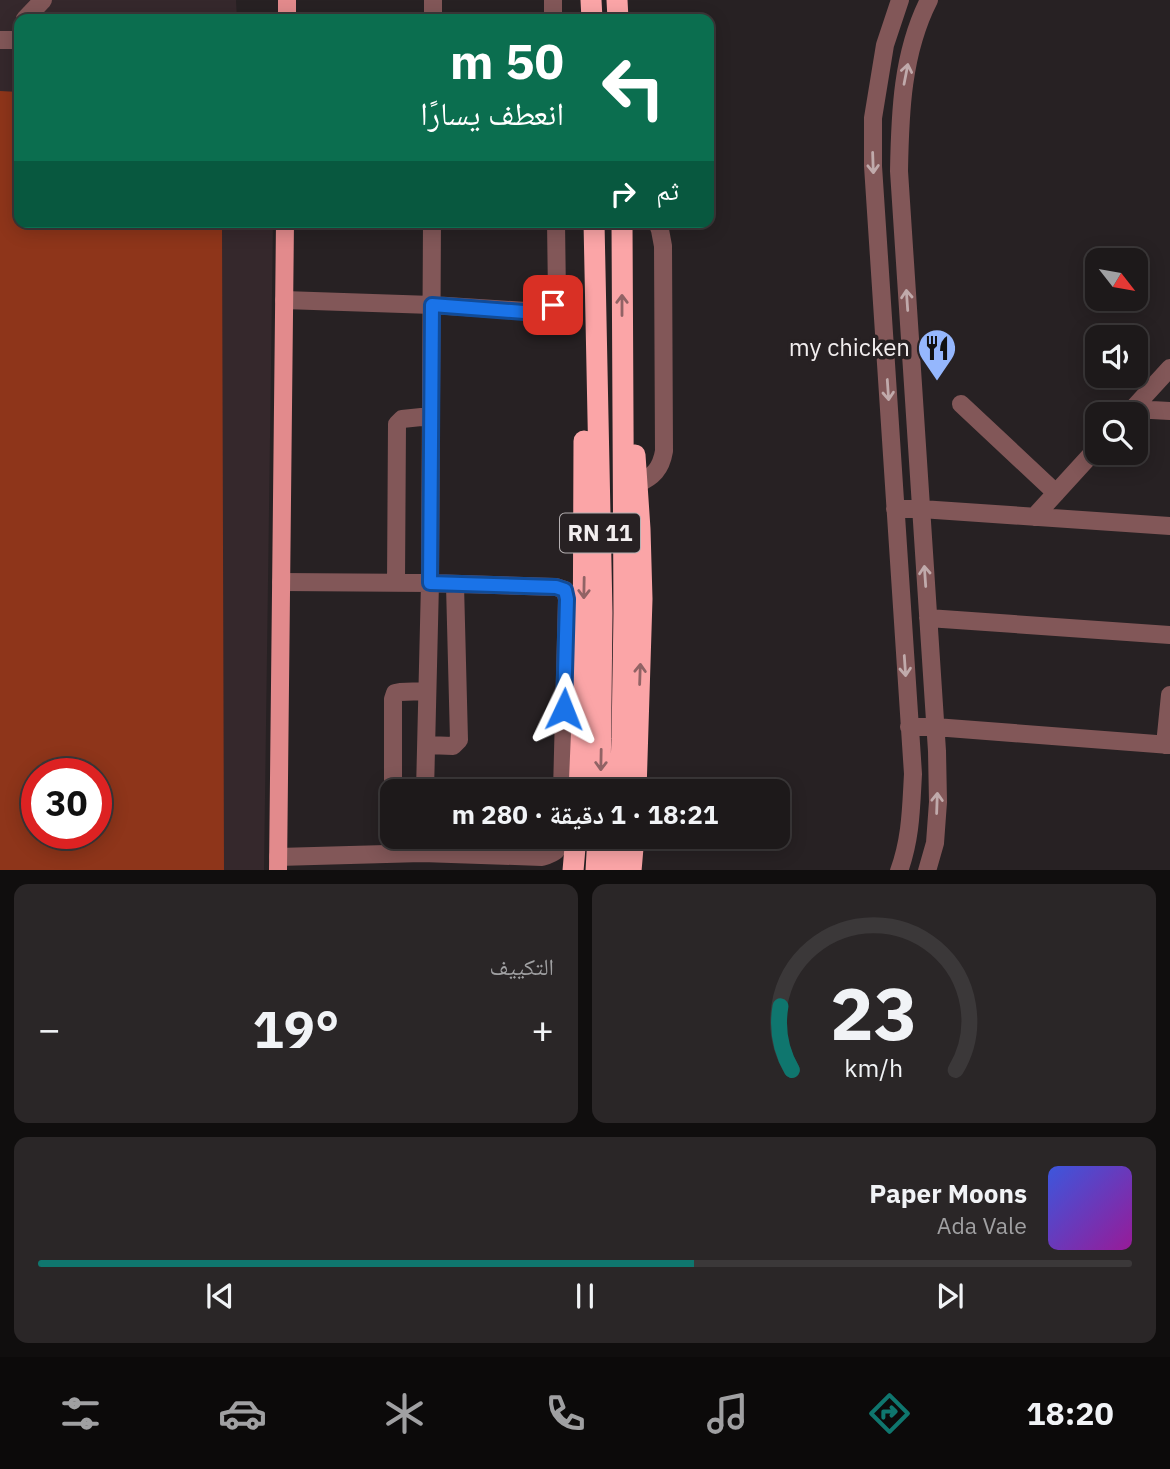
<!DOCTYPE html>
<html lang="ar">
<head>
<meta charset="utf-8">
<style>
  :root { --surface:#1d191a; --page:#2a2627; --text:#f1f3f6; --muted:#a0a0a2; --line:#3b3839; --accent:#0f766e }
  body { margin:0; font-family:"IBM Plex Sans","Noto Naskh Arabic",sans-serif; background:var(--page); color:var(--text); direction:rtl; height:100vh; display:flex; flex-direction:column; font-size:26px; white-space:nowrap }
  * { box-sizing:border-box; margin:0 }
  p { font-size:23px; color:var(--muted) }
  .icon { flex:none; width:38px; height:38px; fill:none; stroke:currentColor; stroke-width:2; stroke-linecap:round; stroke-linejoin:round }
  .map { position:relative; height:870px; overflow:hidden; direction:ltr }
  .panel { display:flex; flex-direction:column; gap:14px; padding:14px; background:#100e0e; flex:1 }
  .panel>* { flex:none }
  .banner { position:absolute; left:14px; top:14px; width:700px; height:214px; border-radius:14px; box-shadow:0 4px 18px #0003,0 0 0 2px var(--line); direction:rtl; background:#0b6e4f; color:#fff; overflow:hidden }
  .needle { width:46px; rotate:121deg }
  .buttons { position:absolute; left:1085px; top:248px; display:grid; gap:14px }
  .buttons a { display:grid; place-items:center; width:63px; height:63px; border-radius:14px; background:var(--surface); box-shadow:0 4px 18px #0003,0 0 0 2px var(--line); font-size:35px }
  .speed { position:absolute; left:21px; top:758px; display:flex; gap:14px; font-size:35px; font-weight:700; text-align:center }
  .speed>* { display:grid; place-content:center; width:91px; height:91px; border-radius:50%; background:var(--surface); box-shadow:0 4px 18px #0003,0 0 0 2px var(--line); line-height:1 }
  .speed .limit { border:10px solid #d22; background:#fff; color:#111 }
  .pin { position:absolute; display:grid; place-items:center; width:60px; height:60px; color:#fff; margin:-30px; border-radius:14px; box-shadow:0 4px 10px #0006 }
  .me { position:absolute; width:77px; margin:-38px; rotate:2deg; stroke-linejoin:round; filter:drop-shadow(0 0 5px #0008) }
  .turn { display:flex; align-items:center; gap:24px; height:147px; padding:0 35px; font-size:32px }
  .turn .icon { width:91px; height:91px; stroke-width:2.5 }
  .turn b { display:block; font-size:49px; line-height:60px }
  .then { display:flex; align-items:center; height:66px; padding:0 35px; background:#0003; gap:14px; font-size:26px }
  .big { font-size:52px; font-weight:700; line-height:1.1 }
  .panel .card { flex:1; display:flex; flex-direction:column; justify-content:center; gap:10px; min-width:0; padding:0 24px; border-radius:14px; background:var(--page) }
  .panel .dial { align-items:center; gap:0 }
  .dial svg { height:182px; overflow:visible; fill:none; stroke:var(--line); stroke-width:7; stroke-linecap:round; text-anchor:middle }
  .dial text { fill:var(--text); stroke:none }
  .song { display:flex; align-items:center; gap:21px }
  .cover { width:84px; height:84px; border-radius:10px; background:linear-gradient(135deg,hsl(230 70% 55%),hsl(300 70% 35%)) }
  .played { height:7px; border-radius:4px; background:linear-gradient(90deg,var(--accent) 60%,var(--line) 60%) }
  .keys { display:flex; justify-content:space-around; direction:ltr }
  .heat { display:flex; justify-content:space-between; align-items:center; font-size:38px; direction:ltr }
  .panel .tiles { flex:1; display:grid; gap:14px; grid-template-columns:1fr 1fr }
  .card:last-child { grid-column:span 2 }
  .trip { position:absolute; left:380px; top:779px; width:410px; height:70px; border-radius:14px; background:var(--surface); box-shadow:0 4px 18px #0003,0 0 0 2px var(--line); font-weight:700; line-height:70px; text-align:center; direction:rtl }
  .tab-bar { display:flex; height:112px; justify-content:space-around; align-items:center; background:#0c0a0a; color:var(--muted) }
  .tab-bar .icon { width:49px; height:49px }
  .tab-bar .on { color:var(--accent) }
  .tab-bar b { font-size:32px; color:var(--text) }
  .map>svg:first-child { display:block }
  .built { fill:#35282c; fill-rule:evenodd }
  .forest { fill:#8e351a; fill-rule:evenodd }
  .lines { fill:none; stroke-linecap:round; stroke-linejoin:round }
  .minor { stroke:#825758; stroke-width:18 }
  .major { stroke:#e28a8c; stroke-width:18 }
  .highway { stroke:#fba5a7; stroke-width:21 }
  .oneway { stroke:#c0aaab }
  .oneway2 { stroke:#916365 }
  .route-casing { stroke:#114b97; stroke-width:18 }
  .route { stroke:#1a73e8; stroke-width:12 }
  .labels { text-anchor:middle; stroke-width:7; stroke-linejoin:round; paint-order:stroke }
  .shield { fill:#272123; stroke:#b5b0b2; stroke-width:2 }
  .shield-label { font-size:23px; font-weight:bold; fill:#f2eeef }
  .poi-label { font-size:24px; fill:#f2eeef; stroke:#272123; text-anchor:end }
</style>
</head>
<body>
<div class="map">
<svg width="1170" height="871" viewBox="0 0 1170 871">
  <rect width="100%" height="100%" fill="#272123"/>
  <path class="built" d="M0,0H236L237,19H19V222H273L264,870H0ZM37,774H96V833H37Z"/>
  <path class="forest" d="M0,91L19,92V222H222L224,870H0ZM37,774H96V833H37Z"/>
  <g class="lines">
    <path class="minor" d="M553,0V19
      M25,19L43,0
      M433,19V0
      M0,40H19
      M284,300L432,305L541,312L553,305L557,296L556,222
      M961,404L1056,493
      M1133,409L1170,411
      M1127,415L1170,368
      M637,484C653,477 661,469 664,451L663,246L660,230L657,222
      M895,509H921L1170,526
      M1034,517L1097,448
      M281,582L430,583L556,587L565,590L567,599L562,791
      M396,583L397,424L402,419L431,416
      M928,618L1170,635
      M909,727H935L1170,745
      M427,745L453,746L459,740L455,585
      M1165,745L1170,695
      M393,791V699L395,693L400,692L426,691
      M425,791L430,583L432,222
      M422,853L542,857C555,853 560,851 560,836
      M278,857L422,853L423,836
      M899,871C911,838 911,808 913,774L873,166V118L885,45L900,0
      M927,871L935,843L938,802L937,751L899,171C900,113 902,53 929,0"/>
    <path class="major" d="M287,19V0
      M278,871L285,222"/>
    <path class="highway" d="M591,0L592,19
      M617,0L618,19
      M594,222L602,613L600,791
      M635,455L640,529L642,599L636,791
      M579,791L583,699L584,441
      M620,791L622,739L624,613L622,222
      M573,871L576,836
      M596,871L598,836
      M614,871L617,836
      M631,871L634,836"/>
  </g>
  <defs><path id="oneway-shaft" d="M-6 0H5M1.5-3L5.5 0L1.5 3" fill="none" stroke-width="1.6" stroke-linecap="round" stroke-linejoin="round" transform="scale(1.75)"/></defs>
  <g class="oneway">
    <use href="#oneway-shaft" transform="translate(906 74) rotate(-79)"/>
    <use href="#oneway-shaft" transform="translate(873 163) rotate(88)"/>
    <use href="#oneway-shaft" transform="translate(907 300) rotate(-94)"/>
    <use href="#oneway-shaft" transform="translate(888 390) rotate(86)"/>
    <use href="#oneway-shaft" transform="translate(925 576) rotate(-94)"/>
    <use href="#oneway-shaft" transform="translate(905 666) rotate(86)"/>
    <use href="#oneway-shaft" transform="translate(937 803) rotate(-88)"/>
  </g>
  <g class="oneway2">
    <use href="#oneway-shaft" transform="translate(622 305) rotate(-90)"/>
    <use href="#oneway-shaft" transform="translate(584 588) rotate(91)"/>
    <use href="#oneway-shaft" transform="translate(640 674) rotate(-88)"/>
    <use href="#oneway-shaft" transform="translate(601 760) rotate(91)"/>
  </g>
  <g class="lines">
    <g class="route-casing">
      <path id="route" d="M553,305L546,310L537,313L432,305L430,583L556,587L565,590L567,599L564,709"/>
    </g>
    <use href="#route" class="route"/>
  </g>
  <defs>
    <g id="restaurant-pin" transform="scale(2.0125)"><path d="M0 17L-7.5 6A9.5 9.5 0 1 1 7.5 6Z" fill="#95b7fd" stroke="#272123"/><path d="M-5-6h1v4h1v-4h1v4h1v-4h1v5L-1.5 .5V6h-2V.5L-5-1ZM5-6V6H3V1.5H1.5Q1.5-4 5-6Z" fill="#111"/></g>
  </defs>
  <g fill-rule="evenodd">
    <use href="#restaurant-pin" x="937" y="348"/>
  </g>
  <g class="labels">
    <rect class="shield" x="560" y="513.5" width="80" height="39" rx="5"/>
    <g class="shield-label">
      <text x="600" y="541">RN 11</text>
    </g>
    <g class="poi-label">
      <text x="910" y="356">my chicken</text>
    </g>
  </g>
</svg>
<div class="buttons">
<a><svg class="needle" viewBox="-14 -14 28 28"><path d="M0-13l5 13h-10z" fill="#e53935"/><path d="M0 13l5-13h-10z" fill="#a0a0a2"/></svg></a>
<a><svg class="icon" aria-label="sound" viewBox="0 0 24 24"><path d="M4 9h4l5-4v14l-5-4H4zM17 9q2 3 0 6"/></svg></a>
<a><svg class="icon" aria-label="search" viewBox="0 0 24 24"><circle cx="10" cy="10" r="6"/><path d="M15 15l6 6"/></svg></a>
</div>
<div class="speed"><div class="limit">30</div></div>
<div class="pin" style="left:553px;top:305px;background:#d93025"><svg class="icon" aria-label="arrive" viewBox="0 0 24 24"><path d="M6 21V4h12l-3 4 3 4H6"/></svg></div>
<svg class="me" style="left:564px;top:709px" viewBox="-20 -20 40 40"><path d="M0-17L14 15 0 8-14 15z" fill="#1a73e8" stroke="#fff" stroke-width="4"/></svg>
<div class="trip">18:21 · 1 دقيقة · 280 m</div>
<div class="banner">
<div class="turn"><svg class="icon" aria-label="left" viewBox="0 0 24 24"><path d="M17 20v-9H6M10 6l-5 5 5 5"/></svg><div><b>50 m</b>انعطف يسارًا</div></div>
<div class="then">ثم<svg class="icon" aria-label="right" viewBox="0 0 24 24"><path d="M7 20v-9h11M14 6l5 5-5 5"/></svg></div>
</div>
</div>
<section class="panel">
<div class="tiles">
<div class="card dial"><svg viewBox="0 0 100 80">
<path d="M14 69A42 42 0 1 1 86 69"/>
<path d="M14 69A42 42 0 0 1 9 41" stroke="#0f766e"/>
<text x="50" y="56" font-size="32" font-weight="700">23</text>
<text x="50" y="72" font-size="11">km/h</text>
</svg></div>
<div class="card"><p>التكييف</p>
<div class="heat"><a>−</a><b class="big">19°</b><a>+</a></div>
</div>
<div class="card">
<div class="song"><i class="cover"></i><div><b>Paper Moons</b><p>Ada Vale</p></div></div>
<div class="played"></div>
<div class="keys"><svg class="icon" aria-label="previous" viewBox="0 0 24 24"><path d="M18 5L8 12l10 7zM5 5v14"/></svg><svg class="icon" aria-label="pause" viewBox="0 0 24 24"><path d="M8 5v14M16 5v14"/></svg><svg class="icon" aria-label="next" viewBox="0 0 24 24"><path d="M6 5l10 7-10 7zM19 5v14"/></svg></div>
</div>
</div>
</section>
<nav class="tab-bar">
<b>18:20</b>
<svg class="icon on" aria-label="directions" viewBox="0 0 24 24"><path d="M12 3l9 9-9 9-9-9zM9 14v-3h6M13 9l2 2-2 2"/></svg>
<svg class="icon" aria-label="music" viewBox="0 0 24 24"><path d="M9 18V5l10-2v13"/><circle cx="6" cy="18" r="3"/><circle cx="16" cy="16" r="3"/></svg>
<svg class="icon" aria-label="phone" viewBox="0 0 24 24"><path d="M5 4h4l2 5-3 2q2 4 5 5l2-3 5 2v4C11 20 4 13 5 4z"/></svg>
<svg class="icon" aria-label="climate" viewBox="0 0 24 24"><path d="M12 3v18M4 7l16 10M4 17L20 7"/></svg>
<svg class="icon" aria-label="car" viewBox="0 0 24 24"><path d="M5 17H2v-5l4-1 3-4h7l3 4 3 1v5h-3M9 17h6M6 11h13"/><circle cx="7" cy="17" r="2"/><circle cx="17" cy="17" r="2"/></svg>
<svg class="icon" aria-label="filters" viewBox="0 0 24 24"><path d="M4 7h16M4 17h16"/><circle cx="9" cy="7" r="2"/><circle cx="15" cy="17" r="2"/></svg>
</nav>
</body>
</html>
